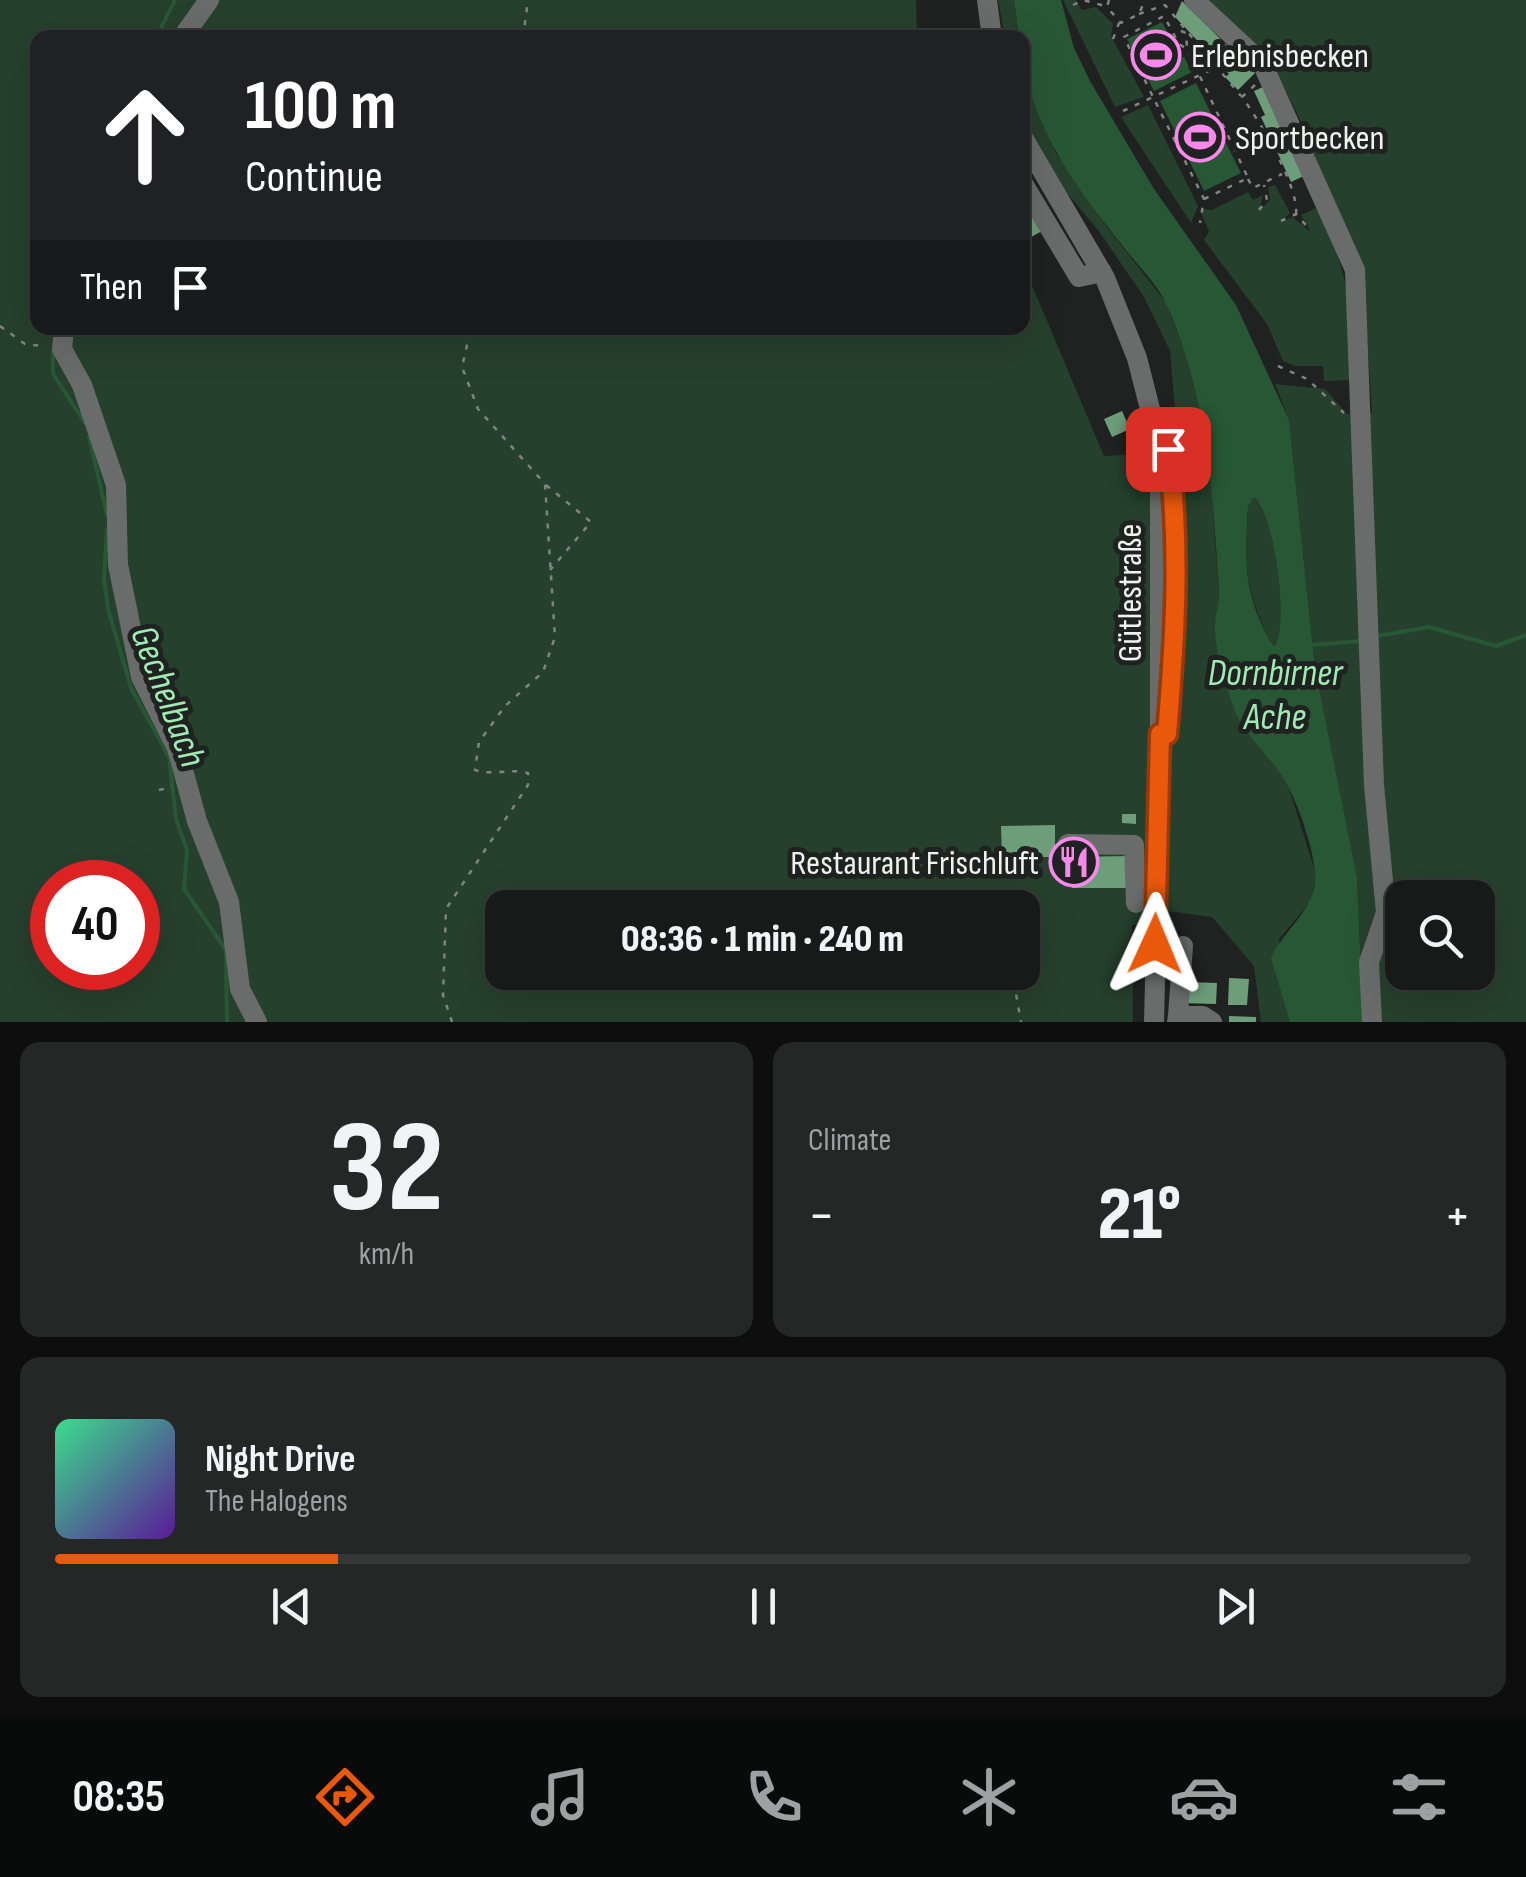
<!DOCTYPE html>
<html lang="en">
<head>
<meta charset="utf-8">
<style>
  :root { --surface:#171a18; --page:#242725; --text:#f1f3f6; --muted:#9ea1a2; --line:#363837; --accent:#ea580c }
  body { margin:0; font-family:"Sofia Sans Condensed",sans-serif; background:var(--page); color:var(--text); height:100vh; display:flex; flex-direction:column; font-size:38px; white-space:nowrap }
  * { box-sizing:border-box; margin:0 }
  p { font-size:32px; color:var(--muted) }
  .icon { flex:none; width:55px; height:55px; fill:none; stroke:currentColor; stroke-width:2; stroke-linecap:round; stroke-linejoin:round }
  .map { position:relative; height:1022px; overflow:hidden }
  .details { display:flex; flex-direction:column; gap:20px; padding:20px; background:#0d0e0d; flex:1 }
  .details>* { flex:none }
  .hud { position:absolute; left:30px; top:30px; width:1000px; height:305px; border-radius:20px; box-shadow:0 10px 40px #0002,0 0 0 2px var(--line); background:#202124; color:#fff; overflow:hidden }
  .fabs { position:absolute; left:1385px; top:880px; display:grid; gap:20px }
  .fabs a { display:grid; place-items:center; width:110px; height:110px; border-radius:20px; background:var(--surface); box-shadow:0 10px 40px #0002,0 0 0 2px var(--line); font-size:50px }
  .speed { position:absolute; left:30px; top:860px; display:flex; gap:20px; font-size:50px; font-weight:700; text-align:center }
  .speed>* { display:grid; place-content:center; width:130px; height:130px; border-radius:50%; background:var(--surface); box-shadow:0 10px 40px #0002,0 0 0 2px var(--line); line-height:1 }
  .speed .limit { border:15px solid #d22; background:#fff; color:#111 }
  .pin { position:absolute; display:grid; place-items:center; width:85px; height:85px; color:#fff; margin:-42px; border-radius:20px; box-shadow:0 5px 15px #0006 }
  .me { position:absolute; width:110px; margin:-55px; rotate:1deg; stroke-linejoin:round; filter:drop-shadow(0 0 8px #0008) }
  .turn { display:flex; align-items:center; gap:35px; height:210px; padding:0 50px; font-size:45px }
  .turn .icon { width:130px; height:130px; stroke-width:2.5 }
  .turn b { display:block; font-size:70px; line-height:85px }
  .then { display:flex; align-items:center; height:95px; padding:0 50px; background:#0003; gap:20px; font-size:38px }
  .big { font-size:75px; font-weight:800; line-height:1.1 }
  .details .tile { flex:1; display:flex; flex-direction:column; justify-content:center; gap:15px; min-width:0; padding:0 35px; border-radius:20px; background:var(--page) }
  .details .dial { align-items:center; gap:0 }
  .dial b { font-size:130px; line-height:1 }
  .song { display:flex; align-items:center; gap:30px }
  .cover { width:120px; height:120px; border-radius:15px; background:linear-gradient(135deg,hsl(150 70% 55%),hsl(270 70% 35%)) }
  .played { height:10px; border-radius:5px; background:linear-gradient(90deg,var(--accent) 20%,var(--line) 20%) }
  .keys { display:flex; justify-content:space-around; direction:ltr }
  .heat { display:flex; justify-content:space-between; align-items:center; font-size:55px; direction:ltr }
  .details .tiles { flex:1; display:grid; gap:20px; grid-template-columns:1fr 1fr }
  .tile:last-child { grid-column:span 2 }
  .trip { position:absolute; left:485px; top:890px; width:555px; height:100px; border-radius:20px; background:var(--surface); box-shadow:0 10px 40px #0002,0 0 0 2px var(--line); font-weight:800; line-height:100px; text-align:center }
  .menu { display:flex; height:160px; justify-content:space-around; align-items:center; background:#090a0a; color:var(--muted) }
  .menu .icon { width:70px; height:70px }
  .menu .current { color:var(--accent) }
  .menu b { font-size:45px; color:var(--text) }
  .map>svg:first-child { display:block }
  .green { fill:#25402c; fill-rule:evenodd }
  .water { fill:#285736; fill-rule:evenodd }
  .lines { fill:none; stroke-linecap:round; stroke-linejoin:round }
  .stream { stroke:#285736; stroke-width:4 }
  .building { fill:#6d9d79 }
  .path { stroke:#818482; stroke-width:2.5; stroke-dasharray:5 8; stroke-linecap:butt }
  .minor { stroke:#6a6c6b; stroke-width:20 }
  .route-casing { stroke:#983908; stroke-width:25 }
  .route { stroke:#ea580c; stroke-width:18 }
  .labels { text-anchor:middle; stroke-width:10; stroke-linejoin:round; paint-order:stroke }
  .poi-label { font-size:35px; fill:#f1f3f1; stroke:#1f2220; text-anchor:start }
  .street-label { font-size:35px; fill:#f1f3f1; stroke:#1f2220 }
  .water-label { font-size:38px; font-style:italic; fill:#a0eab3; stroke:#1f2220 }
</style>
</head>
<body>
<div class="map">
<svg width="1526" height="1022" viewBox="0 0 1526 1022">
  <rect width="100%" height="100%" fill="#1f2220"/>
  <path class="green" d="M0,0H916L917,38H38V328H1022L1023,264L1104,456L1158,453L1176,422L1170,351L1144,297L1098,230L1053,176L1025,120L1023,65L1055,151L1106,226L1165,301L1196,378L1209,448L1219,599L1215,630L1288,785L1316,874L1312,900L1279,939L1290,1022H1261L1254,966L1212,917L1153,909V925H1132L1133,1022H0ZM52,882H138V968H52ZM502,908H1022V972H502Z
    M998,0H1014L1019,37H1005Z
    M1063,0H1076L1082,10L1096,7L1113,24L1111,36L1144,97L1115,107Z
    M1207,0H1526V1022H1363L1357,877L1315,668L1289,420L1275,384L1325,389L1347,414L1372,413L1363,273L1297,113L1268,57ZM1402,898H1478V972H1402Z
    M1148,105L1198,206L1191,223L1121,117Z
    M1275,185L1290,213L1281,222L1292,217L1311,232L1301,215L1316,208C1349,267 1352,313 1354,380L1324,381L1323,366H1295L1283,361L1267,324L1204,240L1209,231L1201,213L1204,209L1212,210L1248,192L1253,200L1263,195L1259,211L1270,200L1268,187Z
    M1254,497C1274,512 1290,627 1274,648C1245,591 1244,570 1248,507Z"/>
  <path class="water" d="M1014,0H1061L1074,48L1090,81L1154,189L1236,305L1289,420L1315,668L1357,877L1363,1022H1290L1271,958C1284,929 1319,907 1315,873C1313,847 1300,810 1288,786C1273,757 1244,738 1233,706C1225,682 1217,657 1215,632C1214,619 1219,607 1219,594C1213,495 1208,397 1167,306C1158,284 1136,264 1122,245C1075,186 1023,116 1022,38L1019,37ZM1254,497C1274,512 1290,627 1274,647C1244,598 1244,563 1248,507Z
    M1162,22L1179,54L1168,59L1170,63L1184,57L1192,72L1154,91L1127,39Z
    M1196,83L1241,173L1204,191L1160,101Z"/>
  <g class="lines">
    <path class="stream" d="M156,38L175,0
      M53,352V374L85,423
      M89,437L107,515
      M107,530L104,579L108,609L131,688L169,757L176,819L187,850L184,889L226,950L227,1022
      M1377,636L1429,627L1496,646L1526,635
      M1312,645L1362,641"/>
  </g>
  <path class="building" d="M1182,1L1255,73L1238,90L1225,77L1229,74L1175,17Z
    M1265,86L1306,175L1291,182L1261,117L1265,115L1254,91Z
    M1022,198L1042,231L1022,242Z
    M1122,411L1130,429L1112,437L1104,419Z
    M1122,814H1136V824L1122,823Z
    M1055,825V857H1002L1001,826Z
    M1128,856V888H1072V857Z
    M1229,978L1249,979L1247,1005H1228Z
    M1189,982L1217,983L1216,1004L1181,1003Z
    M1229,1016L1256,1017V1022H1229Z"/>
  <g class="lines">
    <path class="path" d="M1109,0L1107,7L1121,23L1139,14L1145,0
      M1073,5L1083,0L1105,6
      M1139,14L1165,5L1241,96
      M1181,31L1186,33L1187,47
      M523,38L528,0
      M1113,39L1119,23
      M1255,85L1242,97C1259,120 1299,186 1296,214
      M1123,111L1153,97L1204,199L1200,223
      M1248,179L1253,188L1282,174
      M1204,199L1248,178L1187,49L1179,44L1164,16L1124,37L1153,97L1215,68
      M1259,210L1267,200L1264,185
      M1281,221L1296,214L1311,231
      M0,326L25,344L43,346
      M1278,366L1307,379L1344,413
      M546,485L591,522L550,570
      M159,790L172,787
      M987,972L1015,988L1021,1022
      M452,1022L443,995L446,909L528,785V773C508,768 495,776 475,770L479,742L505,706L543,672L555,637L545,484L478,409L462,367L471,328"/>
    <path class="minor" d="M987,0L992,38
      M1194,0L1262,63L1355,270L1374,785L1386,913L1369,962L1372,1022
      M182,38L209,0
      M1022,136L1105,278L1137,358L1160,448V782L1154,1022
      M1022,182L1079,277L1102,272
      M64,328L62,349L82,385L116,485L118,565L141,677L177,748L197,821L229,902L240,989L257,1022
      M1172,473L1174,628
      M1068,844L1134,845L1136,903
      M1178,1016L1183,946
      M1177,1022L1178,1016H1203L1212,1022"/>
  </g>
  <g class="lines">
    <g class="route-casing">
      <path id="route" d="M1155,944L1160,734H1167C1175,639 1181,544 1168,449"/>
    </g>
    <use href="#route" class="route"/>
  </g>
  <defs>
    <g id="stadium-ring" transform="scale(2.5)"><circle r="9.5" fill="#1f2220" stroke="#f888ea" stroke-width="1.5"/><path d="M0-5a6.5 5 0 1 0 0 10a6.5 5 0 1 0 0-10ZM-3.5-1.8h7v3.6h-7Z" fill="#f888ea"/></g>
    <g id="restaurant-ring" transform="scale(2.5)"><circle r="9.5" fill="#1f2220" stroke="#f888ea" stroke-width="1.5"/><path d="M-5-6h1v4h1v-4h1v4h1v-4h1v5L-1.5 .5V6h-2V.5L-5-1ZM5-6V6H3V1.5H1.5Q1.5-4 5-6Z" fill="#f888ea"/></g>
  </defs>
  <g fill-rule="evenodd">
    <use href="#stadium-ring" x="1156" y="55"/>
    <use href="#stadium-ring" x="1200" y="137"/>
    <use href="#restaurant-ring" x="1074" y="862"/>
  </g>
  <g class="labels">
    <g class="poi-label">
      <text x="1191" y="67">Erlebnisbecken</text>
      <text x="1235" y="149">Sportbecken</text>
      <text x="1039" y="874" text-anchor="end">Restaurant Frischluft</text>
    </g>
    <g class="street-label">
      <text transform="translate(1129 593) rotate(-90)" y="12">Gütlestraße</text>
    </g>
    <g class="water-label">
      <text x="1275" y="685">Dornbirner<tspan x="1275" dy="44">Ache</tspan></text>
      <text transform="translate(169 696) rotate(69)" y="13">Gechelbach</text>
    </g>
  </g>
</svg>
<div class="fabs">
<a><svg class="icon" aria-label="search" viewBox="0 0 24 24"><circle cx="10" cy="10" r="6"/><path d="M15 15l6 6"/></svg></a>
</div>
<div class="speed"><div class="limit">40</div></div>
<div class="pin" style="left:1168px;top:449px;background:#d93025"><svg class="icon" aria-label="arrive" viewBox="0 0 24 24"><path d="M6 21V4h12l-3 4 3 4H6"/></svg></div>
<svg class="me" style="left:1155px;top:944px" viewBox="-20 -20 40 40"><path d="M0-17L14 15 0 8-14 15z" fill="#ea580c" stroke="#fff" stroke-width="4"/></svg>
<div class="trip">08:36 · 1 min · 240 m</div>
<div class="hud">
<div class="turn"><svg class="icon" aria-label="ahead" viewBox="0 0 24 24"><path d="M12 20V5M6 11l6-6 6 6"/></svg><div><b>100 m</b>Continue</div></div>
<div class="then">Then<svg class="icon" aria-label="arrive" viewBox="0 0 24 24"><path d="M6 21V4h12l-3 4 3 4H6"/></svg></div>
</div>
</div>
<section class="details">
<div class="tiles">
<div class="tile dial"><b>32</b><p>km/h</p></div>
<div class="tile"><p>Climate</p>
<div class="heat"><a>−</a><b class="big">21°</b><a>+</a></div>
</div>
<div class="tile">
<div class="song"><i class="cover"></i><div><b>Night Drive</b><p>The Halogens</p></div></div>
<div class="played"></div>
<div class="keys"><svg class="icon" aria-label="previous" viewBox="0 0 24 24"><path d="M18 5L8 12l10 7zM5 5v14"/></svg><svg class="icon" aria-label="pause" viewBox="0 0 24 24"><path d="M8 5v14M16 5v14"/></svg><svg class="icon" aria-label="next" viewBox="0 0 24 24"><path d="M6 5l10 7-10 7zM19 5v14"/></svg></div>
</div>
</div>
</section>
<nav class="menu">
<b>08:35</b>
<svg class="icon current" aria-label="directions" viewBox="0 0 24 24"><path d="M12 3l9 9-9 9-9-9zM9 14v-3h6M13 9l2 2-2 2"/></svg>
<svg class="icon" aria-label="music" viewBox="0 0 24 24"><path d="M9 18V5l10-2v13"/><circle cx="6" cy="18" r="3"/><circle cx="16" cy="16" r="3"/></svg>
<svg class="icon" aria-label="phone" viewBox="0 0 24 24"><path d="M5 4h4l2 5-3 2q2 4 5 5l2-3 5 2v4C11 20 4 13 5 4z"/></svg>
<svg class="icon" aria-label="climate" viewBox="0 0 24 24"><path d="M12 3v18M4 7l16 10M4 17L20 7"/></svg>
<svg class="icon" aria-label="car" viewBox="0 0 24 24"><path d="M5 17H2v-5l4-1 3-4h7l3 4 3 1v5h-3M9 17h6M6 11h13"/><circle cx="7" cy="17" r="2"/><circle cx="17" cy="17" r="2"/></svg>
<svg class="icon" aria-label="filters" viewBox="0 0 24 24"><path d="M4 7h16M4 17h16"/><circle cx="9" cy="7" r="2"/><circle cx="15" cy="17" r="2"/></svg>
</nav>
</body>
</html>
